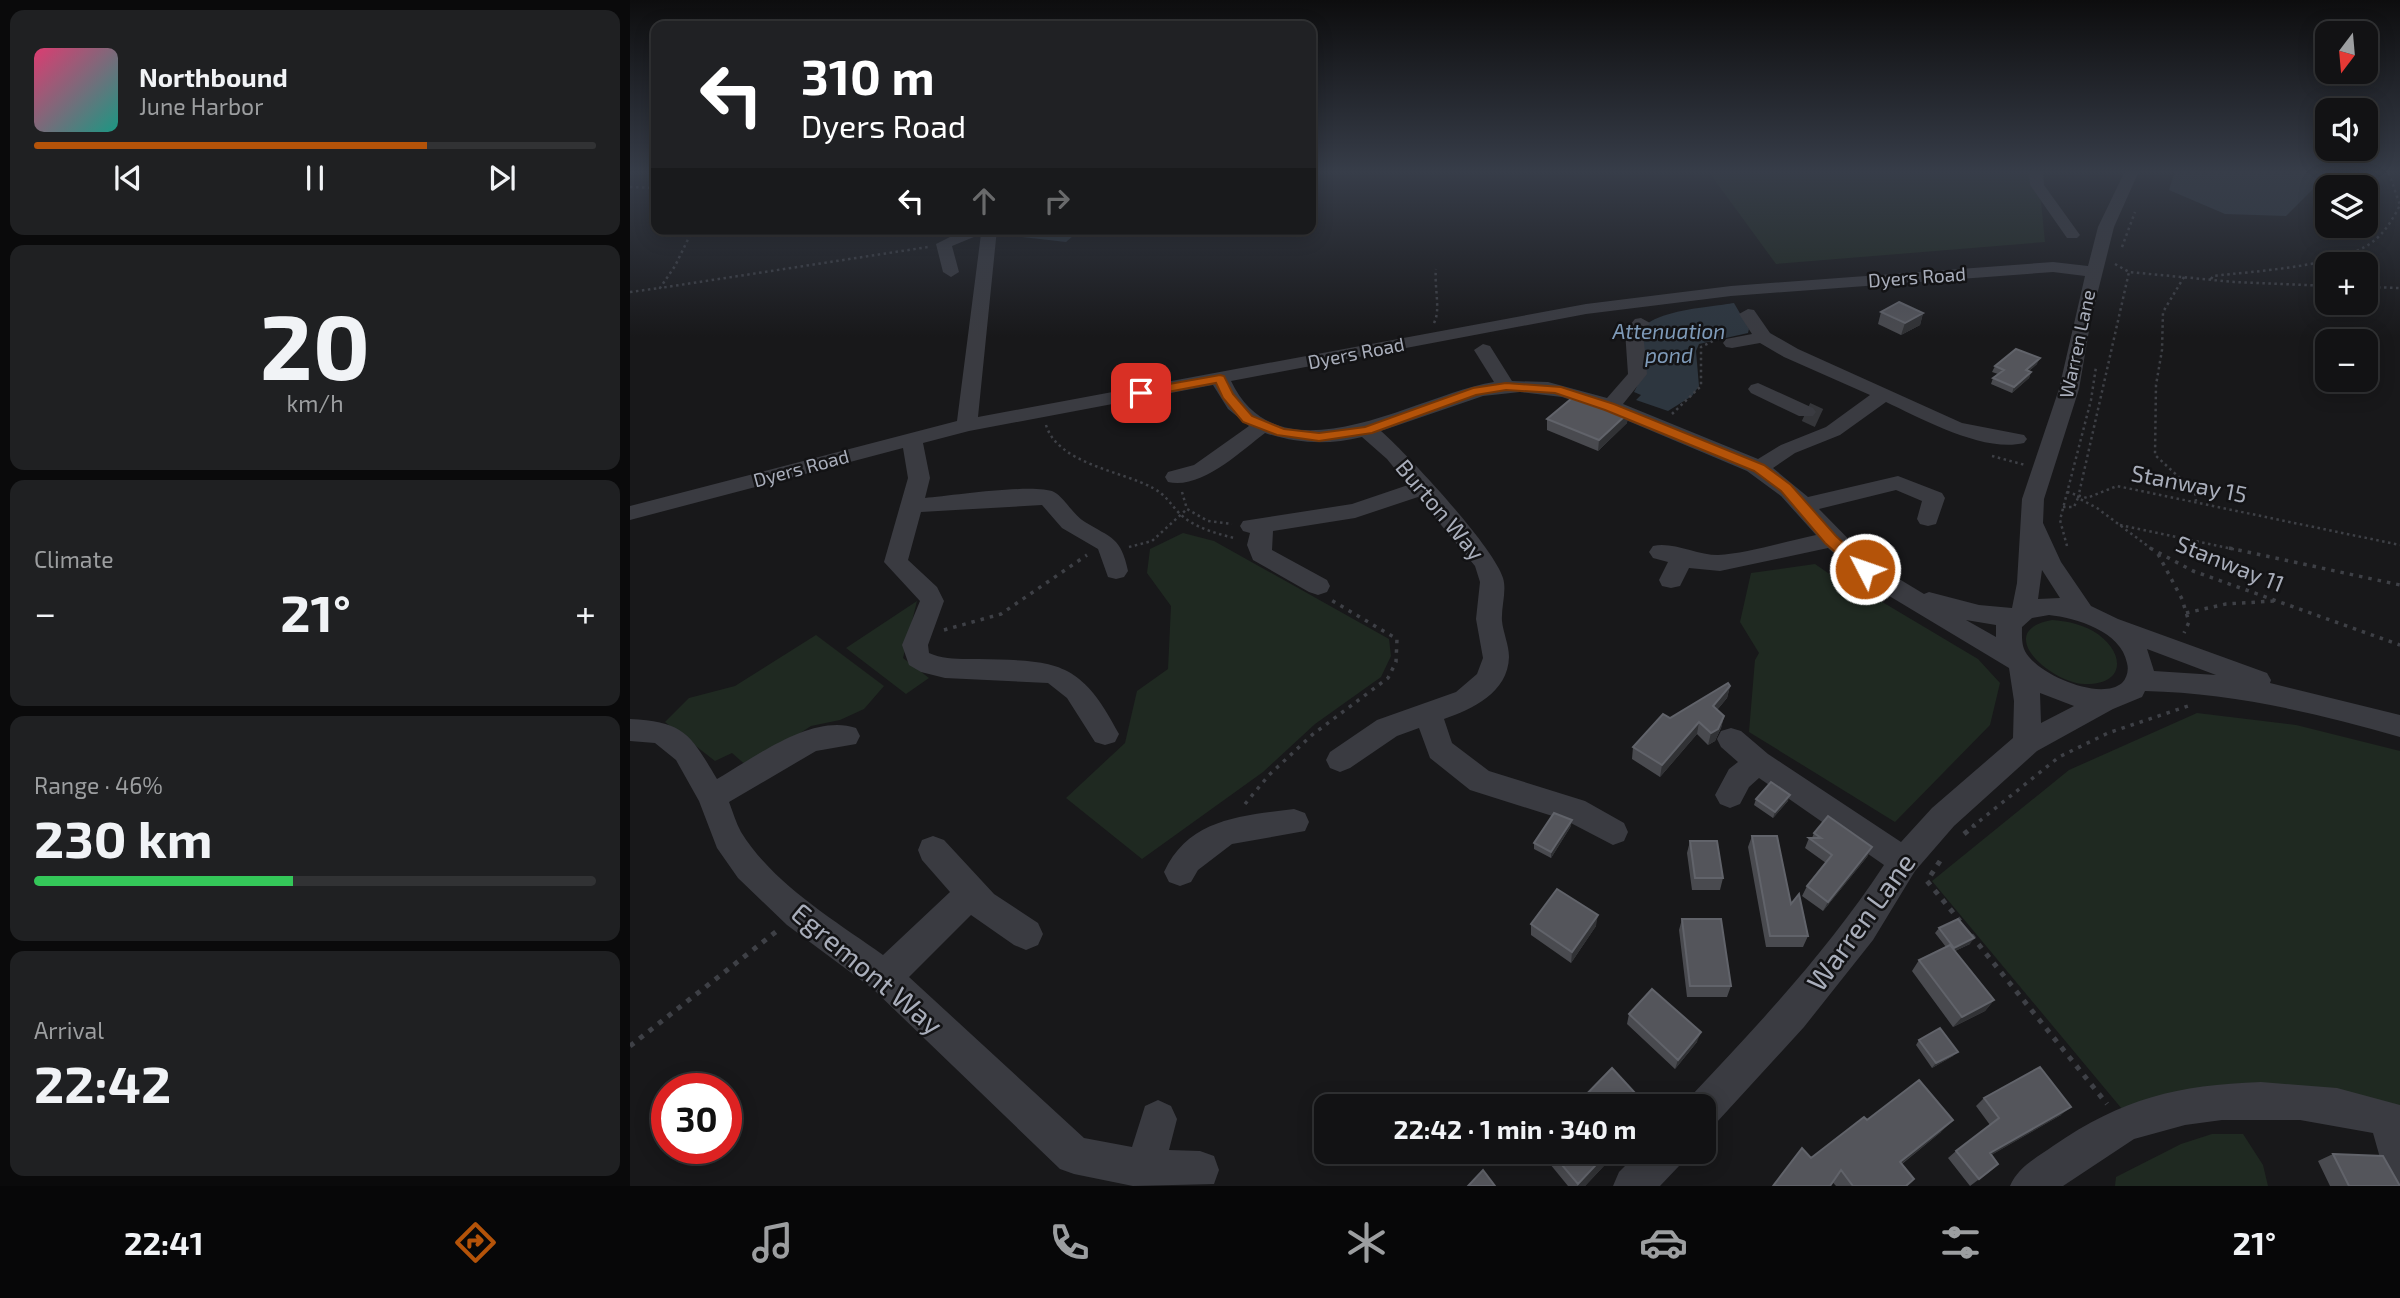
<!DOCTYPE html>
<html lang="en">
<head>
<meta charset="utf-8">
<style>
  :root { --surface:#121214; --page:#1f2022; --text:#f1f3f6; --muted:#9c9ea0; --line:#313234; --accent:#b45309 }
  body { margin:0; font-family:"Exo 2",sans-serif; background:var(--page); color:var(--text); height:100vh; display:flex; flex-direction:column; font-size:26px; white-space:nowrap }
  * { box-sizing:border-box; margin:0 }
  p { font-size:23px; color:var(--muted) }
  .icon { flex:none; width:38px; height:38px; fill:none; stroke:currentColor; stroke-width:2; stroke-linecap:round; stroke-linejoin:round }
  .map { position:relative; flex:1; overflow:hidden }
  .sheet { display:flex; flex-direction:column; gap:10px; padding:10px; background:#0a0a0b; width:630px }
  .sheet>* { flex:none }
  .banner { position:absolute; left:21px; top:21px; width:665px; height:214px; border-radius:14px; box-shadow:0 4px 18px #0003,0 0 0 2px var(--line); background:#202124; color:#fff; overflow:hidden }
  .needle { width:46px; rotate:196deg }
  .tools { position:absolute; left:1685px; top:21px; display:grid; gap:14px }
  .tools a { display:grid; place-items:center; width:63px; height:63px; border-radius:14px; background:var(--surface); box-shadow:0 4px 18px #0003,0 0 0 2px var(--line); font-size:35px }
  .speed { position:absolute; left:21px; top:1073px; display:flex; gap:14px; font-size:35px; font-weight:700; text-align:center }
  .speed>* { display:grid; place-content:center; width:91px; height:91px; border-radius:50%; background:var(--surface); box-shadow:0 4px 18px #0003,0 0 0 2px var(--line); line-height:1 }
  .speed .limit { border:10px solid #d22; background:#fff; color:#111 }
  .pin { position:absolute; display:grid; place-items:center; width:60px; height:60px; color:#fff; margin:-30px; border-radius:14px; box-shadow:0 4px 10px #0006 }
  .me { position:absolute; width:77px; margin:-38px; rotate:311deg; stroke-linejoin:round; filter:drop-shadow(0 0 5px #0008) }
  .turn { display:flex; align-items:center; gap:24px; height:147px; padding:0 35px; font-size:32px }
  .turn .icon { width:91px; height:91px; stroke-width:2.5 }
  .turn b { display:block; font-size:49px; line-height:60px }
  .lanes { display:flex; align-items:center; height:66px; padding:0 35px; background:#0003; justify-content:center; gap:35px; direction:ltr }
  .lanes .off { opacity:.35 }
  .big { font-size:52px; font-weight:700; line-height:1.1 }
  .sheet .widget { flex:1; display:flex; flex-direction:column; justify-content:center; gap:10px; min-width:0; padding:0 24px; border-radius:14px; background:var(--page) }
  .sheet .dial { align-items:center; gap:0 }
  .dial b { font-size:91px; line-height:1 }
  .song { display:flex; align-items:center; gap:21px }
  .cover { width:84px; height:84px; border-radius:10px; background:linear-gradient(135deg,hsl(340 70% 55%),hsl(170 70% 35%)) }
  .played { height:7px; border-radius:4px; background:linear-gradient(90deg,var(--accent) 70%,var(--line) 70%) }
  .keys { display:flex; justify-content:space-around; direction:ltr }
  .heat { display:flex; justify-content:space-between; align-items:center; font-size:38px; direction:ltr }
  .charge { height:10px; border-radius:5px; background:linear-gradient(90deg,#34c759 46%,var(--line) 0) }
  .trip { position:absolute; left:684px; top:1094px; width:402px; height:70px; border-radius:14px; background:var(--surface); box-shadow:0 4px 18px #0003,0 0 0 2px var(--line); font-weight:700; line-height:70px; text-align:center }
  .menu { display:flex; height:112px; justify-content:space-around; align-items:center; background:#070708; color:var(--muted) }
  .menu .icon { width:49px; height:49px }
  .menu .on { color:var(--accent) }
  .menu b { font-size:32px; color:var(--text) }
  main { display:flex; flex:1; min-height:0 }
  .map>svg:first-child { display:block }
  .green { fill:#1f2921 }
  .water { fill:#2d363f }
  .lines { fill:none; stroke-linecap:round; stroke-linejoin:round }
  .minor-tunnel { stroke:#35363a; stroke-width:20; stroke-dasharray:20 10; stroke-linecap:butt }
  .path-far2 { stroke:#3e4046; stroke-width:2.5; stroke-dasharray:2.5 3.5; stroke-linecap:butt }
  .path-far1 { stroke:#3e4046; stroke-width:3.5; stroke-dasharray:3.5 6; stroke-linecap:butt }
  .path { stroke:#3e4046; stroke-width:5; stroke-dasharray:5 7; stroke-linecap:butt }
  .minor { fill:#3a3b41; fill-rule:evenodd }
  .wall { fill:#494a4f }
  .shaded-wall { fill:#313235 }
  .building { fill:#54555b; stroke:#61636a; stroke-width:2 }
  .route { fill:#b45309; stroke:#753606; stroke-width:2 }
  .labels { text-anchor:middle; stroke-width:5; stroke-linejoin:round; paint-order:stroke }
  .far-street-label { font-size:19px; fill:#a9aebb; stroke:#131315 }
  .far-water-label { font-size:21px; font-style:italic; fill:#7e9ab8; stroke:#131315 }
  .street-label { font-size:23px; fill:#a9aebb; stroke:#131315 }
  .near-street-label { font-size:28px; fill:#a9aebb; stroke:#131315 }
</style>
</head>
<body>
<main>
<section class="sheet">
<div class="widget">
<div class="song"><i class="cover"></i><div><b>Northbound</b><p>June Harbor</p></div></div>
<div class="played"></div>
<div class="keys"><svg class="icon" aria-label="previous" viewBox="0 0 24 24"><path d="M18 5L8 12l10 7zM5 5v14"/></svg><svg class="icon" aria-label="pause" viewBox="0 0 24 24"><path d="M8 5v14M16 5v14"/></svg><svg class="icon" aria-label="next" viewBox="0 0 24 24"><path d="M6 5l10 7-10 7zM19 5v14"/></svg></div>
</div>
<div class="widget dial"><b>20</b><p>km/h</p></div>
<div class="widget"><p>Climate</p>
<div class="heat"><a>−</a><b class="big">21°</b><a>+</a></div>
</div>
<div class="widget"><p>Range · 46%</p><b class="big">230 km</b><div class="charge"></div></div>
<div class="widget"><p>Arrival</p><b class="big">22:42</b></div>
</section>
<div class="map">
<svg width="1770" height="1186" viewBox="0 0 1770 1186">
  <rect width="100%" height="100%" fill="#18181a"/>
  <path class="green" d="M1078,171H1408L1415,242L1146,264Z
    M553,533L584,541L759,639L761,656L751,677L685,724L633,772L512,859L436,798L495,743L507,691L538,669L541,606L517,573L520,549Z
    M1185,564L1211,582L1221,580L1254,603L1348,659L1370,683L1360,725L1265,822L1119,732L1125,660L1129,653L1110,622L1121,573Z
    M287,601L273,658L299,678L276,694L216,648Z
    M1422,620C1437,621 1450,624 1463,631C1495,650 1498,685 1454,684C1420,682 1362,631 1422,620Z
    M186,635L254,686L234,709L210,720L181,726L118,767L102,753L85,761L35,722L59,698L105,686Z
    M1567,713L1666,725L1770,751V1114L1492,1109L1302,881L1439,770Z
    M1582,1134H1613L1633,1165L1638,1186H1485L1486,1177L1551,1144Z"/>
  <path class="water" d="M1545,171H1691V181L1656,216L1595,214L1539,190Z
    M402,229H451L436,242L392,237Z
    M1104,303L1119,329L1118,333L1069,344L1066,351L1069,386L1062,396L1038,411L1006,400L1011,395L1004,392C1020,364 1005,357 1010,334C1016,310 1083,307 1104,303Z"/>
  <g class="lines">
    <path class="minor-tunnel" d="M1176,412L1189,418"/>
    <path class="path-far2" d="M0,187L26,188
      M63,229L45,266L30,288L298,247
      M1492,247L1505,212
      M1485,264L1499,272L1604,282L1698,286
      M1554,277L1533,312L1532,350L1526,385L1525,455L1565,492L1566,501
      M1581,279L1583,276C1625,271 1707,267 1741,243C1754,234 1763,219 1770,205L1758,171
      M1736,287L1770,288
      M0,292L30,288
      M804,323C811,310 804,287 806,269
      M1042,414L1071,386V347L1083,341
      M416,425C428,464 492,471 523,488C536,495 541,505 550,514C565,528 585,533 604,538
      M1362,456L1395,465
      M552,492L557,509L578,521L602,524
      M1437,492L1457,498L1487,486L1770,545
      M1448,498L1499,272
      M1433,507H1444L1448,498L1467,508L1523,550
      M1490,525L1607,550
      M1437,546L1430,520L1461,400L1466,367
      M499,547L522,541L557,509"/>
    <path class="path-far1" d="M1520,548L1563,571L1770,645
      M1599,548L1770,585
      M1528,554L1552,599L1559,622L1554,633
      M1556,613L1596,604L1644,601
      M314,630L371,614L457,555
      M615,804L639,775L682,735L758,678L766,662L767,639L701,600
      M1342,827L1429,757L1478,733L1558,706"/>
    <path class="path" d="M1334,834L1345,825
      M1310,861L1297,881L1330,921
      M1341,935L1477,1104
      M0,1046L147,931"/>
    <path class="minor" d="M1399,171H1413L1414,185L1450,235L1447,238H1437L1400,185Z
      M1495,171H1509L1484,227L1461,319L1449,389L1414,499L1413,523L1431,562L1461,606L1488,619L1637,673L1641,680L1640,683L1770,715V737C1686,713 1603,693 1515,691L1512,697L1483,709L1407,751L1324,826L1285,871L1243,940L1174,1027L1087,1122L1074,1128V1106H1057L1061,1096C1131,1022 1198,950 1254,865L1129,778L1119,787L1110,804L1100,808L1090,804L1085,795L1099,769L1108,762L1091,747L1087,739L1091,731L1101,728L1111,731L1138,754L1271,842L1302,808L1383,738L1384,701L1379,668L1236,582L1198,548L1090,571L1059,568L1050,586L1041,588L1032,586L1029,580L1038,562L1023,558L1019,552L1023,546C1042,541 1067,555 1088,555C1116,554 1157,541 1186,535L1151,496L1117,471L979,413L932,397L890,392L853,396L751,431C779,456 863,546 873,578C877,591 871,607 872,621C873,632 879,645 879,657C878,693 842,709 814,719L822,743L859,771L955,801L994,823L998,832L994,841L983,845L935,820L840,790L800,758L789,728L767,736L720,768L710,772L700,768L696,760L700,752L747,720L826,692L847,674L853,658L846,619L850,582L845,566L788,497L725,518L643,531L642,550L697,580L700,586L697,592L688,595L679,592L623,560L617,545L620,533L613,531L610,526L613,521L722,504L778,485L757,459L732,437C699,445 668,444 635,433C611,451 571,490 538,482L535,477L538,472L564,465L619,426L598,409L583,385L339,431L293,443L300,478L295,498C320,496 404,483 424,492C435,498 443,515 455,522C481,538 491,537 498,571L494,577L486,579L478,577L468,549L432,528L412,505L291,512L278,560L307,587L314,601L298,645L299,653C314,660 332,659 348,659C426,661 450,659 489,734L485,742L475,745L465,742L437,698L418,683L315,678L291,672L279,665L272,645L290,601L254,562L278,478L273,448L0,520V506L327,421L351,234L322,246L329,272L321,277L313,272L306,244L336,229H367L348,417L956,304L1101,286L1423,262L1458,266L1468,227ZM1423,272L1455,276L1429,389L1392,499L1387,583L1382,608L1349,605L1299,592L1294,594L1241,562L1189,509L1266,490L1292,501L1287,519L1290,524L1298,526L1306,524L1315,498L1312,493L1268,476L1178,497L1143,468L1165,453L1210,435L1256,402C1292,419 1354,453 1394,443L1397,439L1394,435L1332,423L1168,349L1140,333L1124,310L1118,309L1109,314L1122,334L1096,339L1093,343L1096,347L1102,348L1130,343L1154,357L1240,395L1196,427L1151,445L1128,459L993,404L1017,374L1013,332L1020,323L1011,318L1005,319L995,331L998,374L977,398L918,382L882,381L860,346L853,344L844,350L864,382C787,394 651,485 601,381L956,314L1101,296ZM1412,570L1430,598L1408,599ZM1419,615C1446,618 1491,631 1497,663C1499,670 1497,678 1492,683C1470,701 1414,676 1399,657C1391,648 1392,639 1392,627L1402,618ZM1336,620L1366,625V637ZM1517,649L1586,675L1524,671ZM1410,693L1444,706L1411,723Z
      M1128,383L1183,408L1186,412L1183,416H1169L1121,393L1118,389L1121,385Z
      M0,719C55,722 60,734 87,779C124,758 182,713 226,728L230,736L226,744L186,751L99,802C103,812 106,823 111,832C144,885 204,920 253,955L320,892L292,860L288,850L292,840L303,836L314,840L364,894L408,923L413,934L408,945L396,950L384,945L341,915L279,977L454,1138L502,1147L515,1106L528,1100L541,1106L547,1119L539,1150L570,1151L584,1156L589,1170L584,1184L503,1186L444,1174L430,1169L243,989L157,925L108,878L87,848L69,801L46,760L25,743L0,741Z
      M664,809L675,813L679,822L675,831L602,844L568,870L561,882L550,886L539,882L534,872C559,818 612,816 664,809Z
      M1631,1082L1707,1088L1770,1105V1184L1756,1179L1743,1133L1670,1120H1592L1555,1125L1504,1139L1433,1186H1380C1388,1167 1406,1158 1423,1146C1493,1098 1547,1085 1631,1082Z
      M1009,1152H1054L1049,1166L1030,1186H983L989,1172Z"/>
  </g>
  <path class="wall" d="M1251,312L1293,313L1290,325L1271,335L1248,324Z
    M1407,364L1399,371L1401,372L1399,378L1382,393L1361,384L1363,378L1368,374L1362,372L1365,366Z
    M998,413L997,423L968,451L917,430V419Z
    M1100,686L1097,698L1087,710L1094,716L1091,728L1085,741L1078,745L1067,734L1030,777L1002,759L1003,747L1040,718Z
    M1126,799L1158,801L1143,818L1124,805Z
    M941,826L921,858L904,849V843Z
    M1184,833L1242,847L1237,857L1193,911L1172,896L1177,886L1196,863L1175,848L1179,838H1182Z
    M1122,836L1161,904L1178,936L1173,947H1136L1118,847Z
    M1060,841L1093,878L1090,890H1062L1057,853Z
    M1052,919L1101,986L1097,997H1057L1049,930Z
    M901,924L966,926L941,963L901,935Z
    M1309,928L1340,944L1325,951L1364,1000L1355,1011L1323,1027L1282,971L1289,960L1316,947L1305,933Z
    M999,1014L1067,1042L1045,1069L997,1024Z
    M1289,1040L1323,1056L1302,1068L1286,1045Z
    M1354,1098L1431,1115L1361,1155L1360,1171L1340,1186L1318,1158L1326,1151L1360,1125L1346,1106Z
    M1237,1120L1311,1132L1272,1164L1277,1186H1206L1181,1158Z
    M911,1152H987L955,1186H938L911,1153Z
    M1703,1154L1770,1186H1700L1688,1161Z"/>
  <path class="shaded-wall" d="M1293,313L1290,325L1271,335L1275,323Z
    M1410,358L1407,364L1393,376L1396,370Z
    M1401,372L1399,378L1382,393L1384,387Z
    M998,413L997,423L968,451L969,440Z
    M1100,686L1097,698L1080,718L1083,706Z
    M1094,716L1091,728L1085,741L1078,745L1081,733Z
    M1069,722L1067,734L1030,777L1032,765Z
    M1160,795L1158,801L1143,818L1145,812Z
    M942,820L941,826L921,858V852Z
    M1242,847L1237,857L1193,911L1198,902Z
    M968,915L966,926L941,963L942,952Z
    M1344,938L1340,944L1321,953L1324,948Z
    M1364,1000L1355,1011L1323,1027L1332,1017Z
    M1071,1032L1067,1042L1045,1069L1048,1060Z
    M1328,1052L1323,1056L1302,1068L1306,1063Z
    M1441,1107L1431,1115L1351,1161L1360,1153Z
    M1323,1120L1311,1132L1260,1173L1270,1162Z
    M978,1152H987L955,1186H948V1184Z"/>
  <path class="building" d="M1269,302L1293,313L1275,323L1251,312Z
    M1386,349L1410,358L1396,370L1401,372L1384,387L1363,378L1374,370L1365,366Z
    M947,394L998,413L969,440L917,419Z
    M1098,683L1100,686L1083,706L1094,716L1088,729L1081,733L1069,722L1032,765L1003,747L1033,714L1040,718Z
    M1141,782L1160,795L1145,812L1126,799Z
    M924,813L942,820L921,852L904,843Z
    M1198,816L1242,847L1198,902L1177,886L1202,855L1179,838H1191L1184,833Z
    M1122,836H1147L1161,904L1169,894L1178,936H1140Z
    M1060,841H1087L1093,878H1065Z
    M927,889L968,915L942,952L901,924Z
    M1052,919H1091L1101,986H1060Z
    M1328,919L1344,938L1324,948L1309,928Z
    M1320,945L1364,1000L1332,1017L1289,960Z
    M1022,989L1071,1032L1048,1060L999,1014Z
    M1310,1028L1328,1052L1306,1063L1289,1040Z
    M1410,1067L1441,1107L1360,1153L1368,1164L1349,1179L1326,1151L1369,1118L1354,1098Z
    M982,1068L1017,1106H945Z
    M1289,1080L1323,1120L1270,1162L1284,1179L1276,1186H1223L1211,1170L1200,1186H1143L1172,1148L1181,1158L1234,1117L1237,1120Z
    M921,1152H978L948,1184Z
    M1703,1154L1753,1156L1770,1186H1719Z
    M853,1170L865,1186H838Z"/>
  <linearGradient id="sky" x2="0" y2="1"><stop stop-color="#0d0d0e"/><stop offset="0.51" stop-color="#373d49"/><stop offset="1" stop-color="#373d49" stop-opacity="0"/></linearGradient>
  <rect width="1770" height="337" fill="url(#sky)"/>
  <path class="route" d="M590,375L594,376L603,394L622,416L654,429L689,433L735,427L843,388L876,383L931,387L984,404L1134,465L1161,485L1206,536L1242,569L1240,573H1229L1195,543L1151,491L1124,471L975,410L925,393L876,390L846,395L742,433L689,441L647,435L613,422L593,398L586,383L511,397L505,393L511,389Z"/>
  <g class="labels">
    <g class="far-street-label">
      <text transform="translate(1287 277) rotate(-4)" y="7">Dyers Road</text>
      <text transform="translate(1447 344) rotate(-78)" y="7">Warren Lane</text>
      <text transform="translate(726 353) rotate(-11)" y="7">Dyers Road</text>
      <text transform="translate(171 468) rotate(-15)" y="7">Dyers Road</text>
    </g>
    <g class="far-water-label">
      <text x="1039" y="339">Attenuation<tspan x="1039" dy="24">pond</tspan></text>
    </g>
    <g class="street-label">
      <text transform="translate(1559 484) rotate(11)" y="8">Stanway 15</text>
      <text transform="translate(810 510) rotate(50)" y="8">Burton Way</text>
      <text transform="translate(1600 564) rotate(22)" y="8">Stanway 11</text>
    </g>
    <g class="near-street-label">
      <text transform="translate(1231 922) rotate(-54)" y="10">Warren Lane</text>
      <text transform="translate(237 969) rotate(40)" y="10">Egremont Way</text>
    </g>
  </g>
</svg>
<div class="tools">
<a><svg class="needle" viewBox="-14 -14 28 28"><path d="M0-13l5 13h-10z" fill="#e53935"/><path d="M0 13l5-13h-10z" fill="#9c9ea0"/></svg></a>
<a><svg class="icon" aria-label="sound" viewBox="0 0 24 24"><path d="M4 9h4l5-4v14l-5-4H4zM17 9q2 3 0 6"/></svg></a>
<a><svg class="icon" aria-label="layers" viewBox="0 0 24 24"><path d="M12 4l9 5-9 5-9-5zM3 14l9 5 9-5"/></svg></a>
<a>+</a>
<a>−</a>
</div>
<div class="speed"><div class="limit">30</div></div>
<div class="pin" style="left:511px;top:393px;background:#d93025"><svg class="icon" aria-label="arrive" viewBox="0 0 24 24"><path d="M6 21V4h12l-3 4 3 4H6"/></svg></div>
<svg class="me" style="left:1235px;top:569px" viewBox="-20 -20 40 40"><circle r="17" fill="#b45309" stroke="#fff" stroke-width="3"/><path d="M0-11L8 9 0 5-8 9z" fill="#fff"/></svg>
<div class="trip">22:42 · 1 min · 340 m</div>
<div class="banner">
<div class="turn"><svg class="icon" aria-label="left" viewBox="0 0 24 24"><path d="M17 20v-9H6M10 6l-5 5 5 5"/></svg><div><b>310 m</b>Dyers Road</div></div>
<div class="lanes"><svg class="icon" aria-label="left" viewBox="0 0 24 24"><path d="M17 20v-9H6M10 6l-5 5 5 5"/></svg><svg class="icon off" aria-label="ahead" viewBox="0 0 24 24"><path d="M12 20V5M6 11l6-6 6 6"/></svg><svg class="icon off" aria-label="right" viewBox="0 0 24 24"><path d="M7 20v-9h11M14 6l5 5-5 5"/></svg></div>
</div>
</div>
</main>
<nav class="menu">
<b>22:41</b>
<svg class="icon on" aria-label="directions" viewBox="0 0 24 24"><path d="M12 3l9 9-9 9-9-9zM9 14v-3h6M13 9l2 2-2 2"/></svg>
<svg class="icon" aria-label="music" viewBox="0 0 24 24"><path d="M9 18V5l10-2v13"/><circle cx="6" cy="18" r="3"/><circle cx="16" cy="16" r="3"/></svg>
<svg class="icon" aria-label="phone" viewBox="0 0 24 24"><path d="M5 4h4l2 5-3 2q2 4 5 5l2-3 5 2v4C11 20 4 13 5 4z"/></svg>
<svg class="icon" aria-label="climate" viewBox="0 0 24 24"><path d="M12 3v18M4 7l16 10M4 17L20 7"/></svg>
<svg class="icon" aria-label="car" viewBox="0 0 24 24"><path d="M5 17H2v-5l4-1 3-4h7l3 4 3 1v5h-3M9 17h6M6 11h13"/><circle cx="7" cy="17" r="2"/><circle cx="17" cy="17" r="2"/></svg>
<svg class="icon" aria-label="filters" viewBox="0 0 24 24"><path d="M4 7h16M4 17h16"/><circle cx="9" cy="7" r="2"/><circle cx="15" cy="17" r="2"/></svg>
<b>21°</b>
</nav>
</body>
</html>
